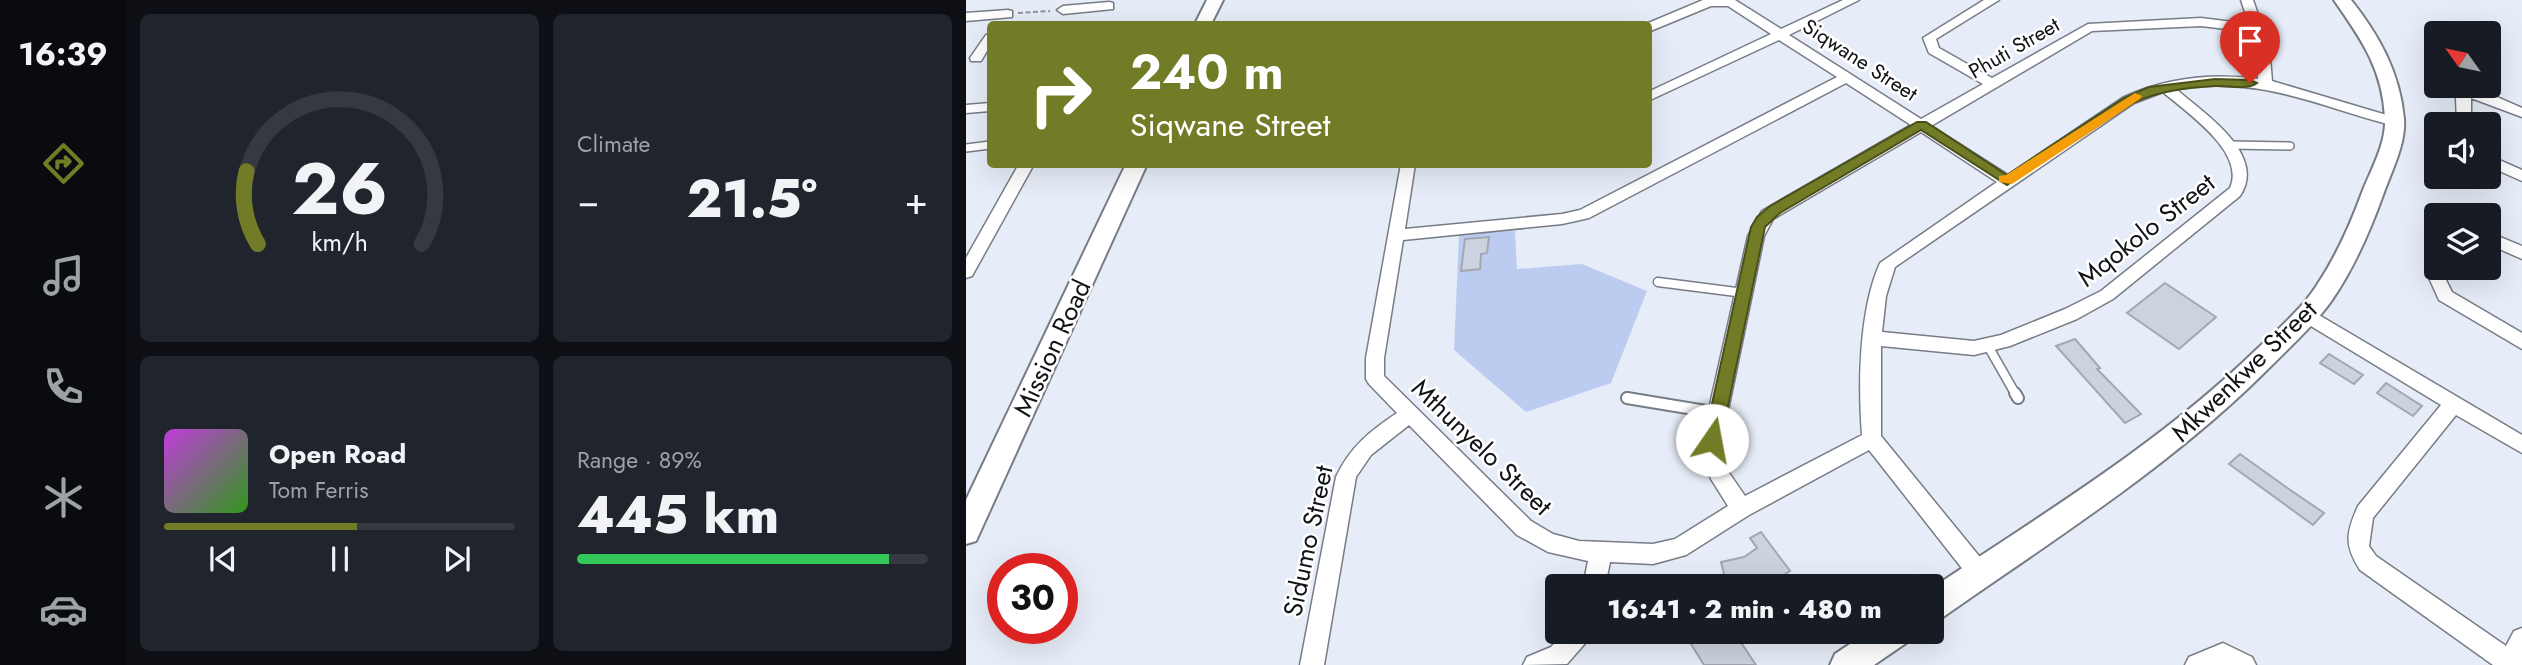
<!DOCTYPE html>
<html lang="en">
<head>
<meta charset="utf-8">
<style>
  :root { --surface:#171b24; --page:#20242c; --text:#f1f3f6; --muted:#9ea1a6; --line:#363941; --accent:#727b26 }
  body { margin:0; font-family:Jost,sans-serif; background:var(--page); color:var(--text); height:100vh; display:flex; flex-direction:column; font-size:26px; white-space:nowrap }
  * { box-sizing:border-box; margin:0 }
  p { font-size:23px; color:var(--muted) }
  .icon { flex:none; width:38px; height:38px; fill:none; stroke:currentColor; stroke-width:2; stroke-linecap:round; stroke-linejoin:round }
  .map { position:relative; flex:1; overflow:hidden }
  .side { display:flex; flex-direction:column; gap:14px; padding:14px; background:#0d0f14; width:840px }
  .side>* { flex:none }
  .guide { position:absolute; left:21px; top:21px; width:665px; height:147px; border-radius:7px; box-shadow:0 7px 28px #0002; background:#727b26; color:#fff; overflow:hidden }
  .needle { width:46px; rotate:303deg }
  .tools { position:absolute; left:1458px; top:21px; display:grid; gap:14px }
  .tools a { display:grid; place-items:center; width:77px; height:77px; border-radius:7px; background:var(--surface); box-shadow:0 7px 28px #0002; font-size:35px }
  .speed { position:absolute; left:21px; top:553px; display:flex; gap:14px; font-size:35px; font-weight:700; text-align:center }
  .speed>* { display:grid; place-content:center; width:91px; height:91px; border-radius:50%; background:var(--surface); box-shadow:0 7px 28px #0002; line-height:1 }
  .speed .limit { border:10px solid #d22; background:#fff; color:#111 }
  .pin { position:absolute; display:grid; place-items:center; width:60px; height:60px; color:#fff; margin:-72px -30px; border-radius:50% 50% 50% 0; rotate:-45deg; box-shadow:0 0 7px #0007 }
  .pin .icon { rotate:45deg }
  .me { position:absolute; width:77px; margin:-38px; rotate:12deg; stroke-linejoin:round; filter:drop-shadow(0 0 5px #0008) }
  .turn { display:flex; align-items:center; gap:24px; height:147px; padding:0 28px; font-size:32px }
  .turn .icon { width:91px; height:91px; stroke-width:2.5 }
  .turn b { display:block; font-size:49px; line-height:60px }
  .big { font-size:52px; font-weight:800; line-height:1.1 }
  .side .tile { flex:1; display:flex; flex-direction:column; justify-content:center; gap:10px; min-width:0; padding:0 24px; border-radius:10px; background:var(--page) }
  .side .dial { align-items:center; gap:0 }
  .dial svg { height:182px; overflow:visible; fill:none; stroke:var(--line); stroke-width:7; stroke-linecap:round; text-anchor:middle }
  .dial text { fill:var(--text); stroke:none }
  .song { display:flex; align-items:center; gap:21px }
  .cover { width:84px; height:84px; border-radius:10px; background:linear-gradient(135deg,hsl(290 70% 55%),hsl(110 70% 35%)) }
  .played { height:7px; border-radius:4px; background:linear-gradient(90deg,var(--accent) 55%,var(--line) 55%) }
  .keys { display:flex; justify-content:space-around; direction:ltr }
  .heat { display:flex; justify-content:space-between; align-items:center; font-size:38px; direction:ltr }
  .charge { height:10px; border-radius:5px; background:linear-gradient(90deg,#34c759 89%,var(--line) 0) }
  .side .tiles { flex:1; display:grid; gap:14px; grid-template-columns:repeat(2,1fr) }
  .trip { position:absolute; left:579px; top:574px; width:399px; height:70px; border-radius:7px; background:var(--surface); box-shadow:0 7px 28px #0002; font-weight:800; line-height:70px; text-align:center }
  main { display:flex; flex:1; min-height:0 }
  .menu { display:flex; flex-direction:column; width:126px; justify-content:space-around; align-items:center; background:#090b0e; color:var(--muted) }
  .menu .icon { width:49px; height:49px }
  .menu .current { color:var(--accent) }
  .menu b { font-size:32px; color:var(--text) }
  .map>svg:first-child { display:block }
  .green { fill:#bbccf0 }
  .building { fill:#cdd3de; stroke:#a2a7b2; stroke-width:2 }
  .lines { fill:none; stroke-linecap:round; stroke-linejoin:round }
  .lane-far2-casing { stroke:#777c86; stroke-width:10 }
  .lane-far1-casing { stroke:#777c86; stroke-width:11 }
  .lane-casing { stroke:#777c86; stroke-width:14 }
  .street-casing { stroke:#777c86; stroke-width:3 }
  .secondary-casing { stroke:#777c86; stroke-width:4 }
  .path { stroke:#8f939b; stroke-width:2; stroke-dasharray:5 2.5; stroke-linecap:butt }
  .lane-far2 { stroke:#fff; stroke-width:7 }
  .lane-far1 { stroke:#fff; stroke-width:8 }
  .lane { stroke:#fff; stroke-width:10 }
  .street { fill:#fff; fill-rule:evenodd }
  .secondary { fill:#fff; fill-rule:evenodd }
  .route { fill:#727b26; stroke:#4a5019; stroke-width:2 }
  .slow { fill:#f59e0b }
  .labels { text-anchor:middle; stroke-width:5; stroke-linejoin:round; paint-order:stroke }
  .far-street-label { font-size:21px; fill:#111317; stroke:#fff }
  .street-label { font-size:26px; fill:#111317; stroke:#fff }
</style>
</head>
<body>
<main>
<nav class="menu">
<b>16:39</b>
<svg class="icon current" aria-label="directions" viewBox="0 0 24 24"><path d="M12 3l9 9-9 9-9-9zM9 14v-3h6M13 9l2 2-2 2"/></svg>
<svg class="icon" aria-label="music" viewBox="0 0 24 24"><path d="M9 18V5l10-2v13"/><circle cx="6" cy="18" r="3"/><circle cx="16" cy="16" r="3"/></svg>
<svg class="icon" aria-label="phone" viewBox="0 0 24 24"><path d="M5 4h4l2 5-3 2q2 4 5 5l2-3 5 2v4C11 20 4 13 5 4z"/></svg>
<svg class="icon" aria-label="climate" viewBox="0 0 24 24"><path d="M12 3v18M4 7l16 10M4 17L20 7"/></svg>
<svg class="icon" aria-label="car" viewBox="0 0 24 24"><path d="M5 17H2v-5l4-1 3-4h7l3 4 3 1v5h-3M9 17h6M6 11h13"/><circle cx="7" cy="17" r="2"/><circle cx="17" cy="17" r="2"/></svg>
</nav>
<section class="side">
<div class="tiles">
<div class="tile dial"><svg viewBox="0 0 100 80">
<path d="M14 69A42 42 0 1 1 86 69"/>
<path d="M14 69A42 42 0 0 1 9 37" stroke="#727b26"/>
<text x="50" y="56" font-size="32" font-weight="700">26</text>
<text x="50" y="72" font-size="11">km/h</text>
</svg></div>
<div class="tile"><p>Climate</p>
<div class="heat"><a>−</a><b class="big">21.5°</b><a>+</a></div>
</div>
<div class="tile">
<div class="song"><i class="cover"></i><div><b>Open Road</b><p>Tom Ferris</p></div></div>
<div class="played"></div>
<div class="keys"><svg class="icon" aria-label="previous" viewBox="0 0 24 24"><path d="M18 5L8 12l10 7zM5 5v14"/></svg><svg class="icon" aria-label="pause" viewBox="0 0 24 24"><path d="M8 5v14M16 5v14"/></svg><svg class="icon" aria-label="next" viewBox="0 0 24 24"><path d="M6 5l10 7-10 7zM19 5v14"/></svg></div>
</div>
<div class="tile"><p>Range · 89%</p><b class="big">445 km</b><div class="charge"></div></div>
</div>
</section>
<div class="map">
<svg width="1556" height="665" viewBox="0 0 1556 665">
  <rect width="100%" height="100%" fill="#e7edf8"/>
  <path class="green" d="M549,231L551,269L616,264L681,291L645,383L560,412L488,350L493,234Z"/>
  <path class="building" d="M523,237L521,253L515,254L514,269L495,271L499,239Z
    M1199,283L1250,317L1213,349L1161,313Z
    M1109,339L1134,368L1131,369L1175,414L1159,423L1090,346Z
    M1363,354L1397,375L1388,384L1354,363Z
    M1420,383L1456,406L1447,416L1411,393Z
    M1274,454L1320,487L1358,513L1347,525L1263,464Z
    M795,532L824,571L800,586H761L755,562L778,557L791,548L784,538Z
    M744,632H768L790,665H738L725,644Z"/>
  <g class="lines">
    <g class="lane-far2-casing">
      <path id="lane-far2" d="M1498,86L1503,94
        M1264,145L1324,146
        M0,148L24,145"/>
    </g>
    <g class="lane-far1-casing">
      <path id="lane-far1" d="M692,282L778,293
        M1022,346L1050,395"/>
    </g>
    <g class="lane-casing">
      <path id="lane" d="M1049,393L1052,398
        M661,398L752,413"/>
    </g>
    <g class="street-casing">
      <path id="street" d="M737,0H769L815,29L877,0H893L823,35L955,119L1017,84L963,53L957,38L1018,0H1033L970,39L973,48L1026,78L1122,24L1235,18L1283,24L1275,0H1287L1303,46L1306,81L1434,119L1436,122L1429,126C1350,106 1295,75 1210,89C1237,113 1302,154 1274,196L1147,299L1111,319L1044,346L1008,355L915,346V436L1022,567L1025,574L1022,581L1014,584L1006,581L903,450L783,515L720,555L687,564L644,562L639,586H617L622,561L582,552L551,535L443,425L405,455L390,477L358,665H334L370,477C384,447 404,431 431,413L403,384L400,379V358L435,164H449L439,229L596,214L614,210L871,77L813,40L682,101V92L805,34L762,6H745L682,32V24H680ZM1235,26L1286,32L1291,46L1292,79C1247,73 1200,78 1158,97L1042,175L965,126L1126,31ZM880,83L945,125L796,211L782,236L734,449L745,479L762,506L709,539L687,544L613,541L587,534L565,521L418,376V358L437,240L596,224L623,218ZM1197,92C1221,113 1280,152 1264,188L1135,291L1099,309L1035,335L1008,341L916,332L920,296L929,267L1168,103ZM955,132L1031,182L914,263C893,310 892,384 896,435L779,496L759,467L754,449L798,236L807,219Z
        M143,2L147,3V9L97,14L91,10L97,6Z
        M42,10L46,11V17L0,21V13Z
        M24,34V46L15,61H5L4,58L20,35Z
        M1503,90L1522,93L1556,108V117L1505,98V124H1491L1490,98Z
        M24,103V111L0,113V105Z
        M1522,155L1556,170V181L1522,166Z
        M53,164H68L6,276L0,278V258Z
        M1522,232L1556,246V259L1522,244Z
        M1469,264L1470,268H1483L1480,280L1486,292L1556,333V349L1473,300L1464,280Z
        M1341,308L1556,435V453L1490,415L1407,518L1403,546L1410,556L1540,646L1548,631L1556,628V665H1527L1394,570C1378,545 1380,533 1392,506L1475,405L1335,320L1332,315L1335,310Z
        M599,632H625L622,640L601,664L557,665L561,657L585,647Z
        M1257,643L1286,657L1290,665H1219L1223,657Z"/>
    </g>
    <g class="secondary-casing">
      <path id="secondary" d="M241,0H257L245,24H229Z
        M1368,0H1385C1413,35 1434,73 1438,119C1440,144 1425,172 1417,195C1404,231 1388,268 1366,300C1349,324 1326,345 1305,366C1208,464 1090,538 977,617L966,621V588C1078,513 1193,444 1290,350C1311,330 1335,310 1351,285C1371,255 1385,223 1397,190C1406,168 1420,143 1419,119C1417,69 1395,39 1368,0Z
        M160,164H181L10,541L0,544V500Z
        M902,632H945L940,643L908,665H864L869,654Z"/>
    </g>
    <path class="path" d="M52,13L84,11"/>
    <use href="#lane-far2" class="lane-far2"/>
    <use href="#lane-far1" class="lane-far1"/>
    <use href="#lane" class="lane"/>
    <use href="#street" class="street"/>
    <use href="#secondary" class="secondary"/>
  </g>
  <path class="route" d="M1249,79L1284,80L1291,83C1280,91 1261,85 1248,86C1220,88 1192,91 1167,103L1041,185L955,130L814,213L799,227L755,440L753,445L746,447L740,445L738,440L785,227L791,217L804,206L951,122H960L1041,175L1158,98L1183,87Z"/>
  <path class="slow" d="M1169,93L1176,96L1174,99L1046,184L1033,182V176L1040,175Z"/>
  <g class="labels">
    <g class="far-street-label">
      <text transform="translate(1048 48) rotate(-30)" y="7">Phuti Street</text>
      <text transform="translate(894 60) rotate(33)" y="7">Siqwane Street</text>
    </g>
    <g class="street-label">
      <text transform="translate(1180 230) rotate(-38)" y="9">Mqokolo Street</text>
      <text transform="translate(86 348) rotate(-65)" y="9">Mission Road</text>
      <text transform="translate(1278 371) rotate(-44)" y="9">Mkwenkwe Street</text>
      <text transform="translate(516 447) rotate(44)" y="9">Mthunyelo Street</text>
      <text transform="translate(342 541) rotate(-78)" y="9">Sidumo Street</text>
    </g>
  </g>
</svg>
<div class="tools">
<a><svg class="needle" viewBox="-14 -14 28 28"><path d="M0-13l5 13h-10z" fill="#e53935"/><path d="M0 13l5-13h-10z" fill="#9ea1a6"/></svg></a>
<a><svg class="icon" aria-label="sound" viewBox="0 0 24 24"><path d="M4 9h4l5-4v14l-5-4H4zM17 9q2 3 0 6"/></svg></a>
<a><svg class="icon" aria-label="layers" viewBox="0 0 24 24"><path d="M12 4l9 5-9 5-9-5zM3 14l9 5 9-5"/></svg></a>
</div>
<div class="speed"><div class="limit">30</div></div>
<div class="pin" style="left:1284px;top:83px;background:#d93025"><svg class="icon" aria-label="arrive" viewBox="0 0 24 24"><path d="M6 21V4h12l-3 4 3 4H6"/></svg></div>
<svg class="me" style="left:746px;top:440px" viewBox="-20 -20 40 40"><circle r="19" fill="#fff"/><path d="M0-13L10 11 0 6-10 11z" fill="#727b26"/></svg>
<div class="trip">16:41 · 2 min · 480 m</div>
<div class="guide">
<div class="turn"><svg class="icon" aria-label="right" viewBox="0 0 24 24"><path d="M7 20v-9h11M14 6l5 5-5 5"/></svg><div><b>240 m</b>Siqwane Street</div></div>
</div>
</div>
</main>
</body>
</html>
